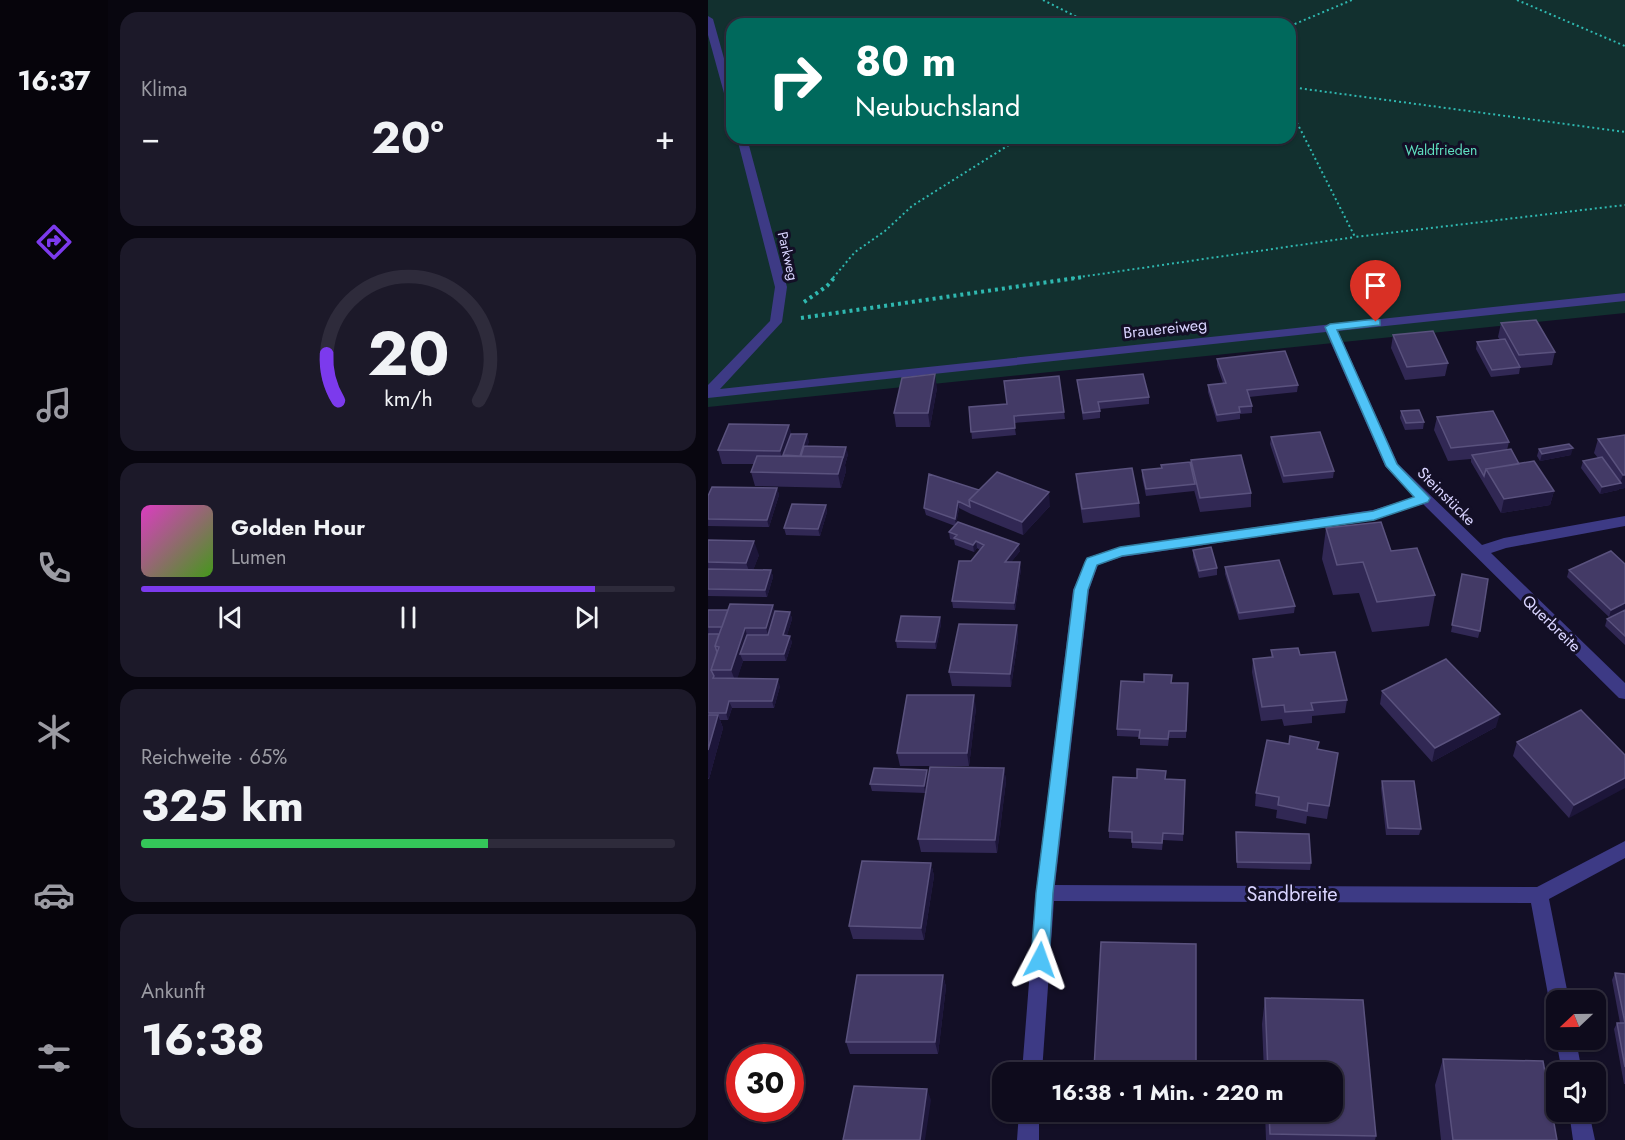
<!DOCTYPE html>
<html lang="de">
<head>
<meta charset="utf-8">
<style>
  :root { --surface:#0e0b1c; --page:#1c1929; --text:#f1f3f6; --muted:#9b9ba3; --line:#2e2b3b; --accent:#7c3aed }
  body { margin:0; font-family:Jost,sans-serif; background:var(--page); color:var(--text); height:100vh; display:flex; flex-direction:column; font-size:22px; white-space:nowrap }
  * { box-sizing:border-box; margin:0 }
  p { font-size:20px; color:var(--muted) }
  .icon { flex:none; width:33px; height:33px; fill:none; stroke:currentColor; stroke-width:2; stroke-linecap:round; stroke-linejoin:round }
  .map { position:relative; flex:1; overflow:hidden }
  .panel { display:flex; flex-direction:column; gap:12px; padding:12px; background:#08060f; width:600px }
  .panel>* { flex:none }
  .banner { position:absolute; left:18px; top:18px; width:570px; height:126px; border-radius:18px; box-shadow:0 2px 4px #0004,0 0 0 2px var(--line); background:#00695c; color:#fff; overflow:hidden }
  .needle { width:39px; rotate:248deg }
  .buttons { position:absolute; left:838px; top:990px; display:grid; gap:12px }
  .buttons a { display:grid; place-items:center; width:60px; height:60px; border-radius:12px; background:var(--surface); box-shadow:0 2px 4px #0004,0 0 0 2px var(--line); font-size:30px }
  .speed { position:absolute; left:18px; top:1044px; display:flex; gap:12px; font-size:30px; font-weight:700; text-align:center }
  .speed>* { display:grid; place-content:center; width:78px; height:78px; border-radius:50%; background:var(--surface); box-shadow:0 2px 4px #0004,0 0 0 2px var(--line); line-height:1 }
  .speed .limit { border:9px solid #d22; background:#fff; color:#111 }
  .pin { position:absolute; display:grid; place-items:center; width:51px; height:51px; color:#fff; margin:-62px -26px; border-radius:50% 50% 50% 0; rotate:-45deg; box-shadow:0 0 6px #0007 }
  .pin .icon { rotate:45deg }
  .me { position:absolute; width:66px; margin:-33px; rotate:4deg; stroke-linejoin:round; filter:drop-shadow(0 0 4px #0008) }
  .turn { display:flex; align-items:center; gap:21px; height:126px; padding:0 30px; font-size:27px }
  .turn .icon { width:78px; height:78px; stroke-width:2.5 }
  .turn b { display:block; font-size:42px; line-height:51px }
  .big { font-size:45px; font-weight:700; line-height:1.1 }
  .panel .widget { flex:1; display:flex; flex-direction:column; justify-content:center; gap:9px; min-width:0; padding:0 21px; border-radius:18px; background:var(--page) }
  .panel .dial { align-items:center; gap:0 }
  .dial svg { height:156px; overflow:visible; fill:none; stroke:var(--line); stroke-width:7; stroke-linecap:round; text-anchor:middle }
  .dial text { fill:var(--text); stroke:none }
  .song { display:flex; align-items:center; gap:18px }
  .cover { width:72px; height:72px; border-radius:9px; background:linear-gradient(135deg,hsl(310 70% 55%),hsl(100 70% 35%)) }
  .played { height:6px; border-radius:3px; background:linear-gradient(90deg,var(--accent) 85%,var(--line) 85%) }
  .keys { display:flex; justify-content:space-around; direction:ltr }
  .heat { display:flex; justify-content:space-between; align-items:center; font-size:33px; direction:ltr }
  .charge { height:9px; border-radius:4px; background:linear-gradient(90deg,#34c759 65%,var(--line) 0) }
  .trip { position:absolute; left:284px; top:1062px; width:351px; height:60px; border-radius:18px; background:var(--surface); box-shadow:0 2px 4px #0004,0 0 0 2px var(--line); font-weight:700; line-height:60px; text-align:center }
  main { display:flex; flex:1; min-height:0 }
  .dock { display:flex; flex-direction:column; width:108px; justify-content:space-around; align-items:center; background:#06040b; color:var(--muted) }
  .dock .icon { width:42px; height:42px }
  .dock .selected { color:var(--accent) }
  .dock b { font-size:27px; color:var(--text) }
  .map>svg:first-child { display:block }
  .green { fill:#12302f; fill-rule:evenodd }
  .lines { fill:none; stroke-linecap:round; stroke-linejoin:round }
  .path-far1 { stroke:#2fb8b0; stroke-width:2; stroke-dasharray:2 3; stroke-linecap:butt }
  .path { stroke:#2fb8b0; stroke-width:4; stroke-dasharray:3 4; stroke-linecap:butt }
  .street { fill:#3d3a85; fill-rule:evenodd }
  .wall { fill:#312854 }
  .shaded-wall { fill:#1d163a }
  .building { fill:#433a66; stroke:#5a527e; stroke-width:1.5 }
  .route { fill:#4fc3f7; stroke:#337fa1; stroke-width:1.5 }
  .labels { text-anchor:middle; stroke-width:6; stroke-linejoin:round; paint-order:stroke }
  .far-park-label { font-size:14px; fill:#5fe0c0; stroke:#130f26 }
  .far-street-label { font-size:14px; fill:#d9d4ff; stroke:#130f26 }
  .street-label { font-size:16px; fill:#d9d4ff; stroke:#130f26 }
  .near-street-label { font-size:20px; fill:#d9d4ff; stroke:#130f26 }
</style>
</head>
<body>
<main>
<nav class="dock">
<b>16:37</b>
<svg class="icon selected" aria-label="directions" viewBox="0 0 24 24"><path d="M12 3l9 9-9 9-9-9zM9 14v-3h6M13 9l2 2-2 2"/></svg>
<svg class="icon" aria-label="music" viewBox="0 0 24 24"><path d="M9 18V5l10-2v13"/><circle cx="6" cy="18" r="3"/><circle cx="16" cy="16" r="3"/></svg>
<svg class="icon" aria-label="phone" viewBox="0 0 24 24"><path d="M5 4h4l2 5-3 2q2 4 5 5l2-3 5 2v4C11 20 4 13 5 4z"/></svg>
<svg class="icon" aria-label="climate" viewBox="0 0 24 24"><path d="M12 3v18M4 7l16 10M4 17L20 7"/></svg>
<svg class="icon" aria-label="car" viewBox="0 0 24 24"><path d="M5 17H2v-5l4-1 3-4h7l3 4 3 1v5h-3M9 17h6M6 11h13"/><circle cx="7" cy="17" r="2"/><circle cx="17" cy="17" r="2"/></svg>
<svg class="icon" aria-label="filters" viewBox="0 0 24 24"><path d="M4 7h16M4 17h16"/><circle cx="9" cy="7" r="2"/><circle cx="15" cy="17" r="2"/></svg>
</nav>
<section class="panel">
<div class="widget"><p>Klima</p>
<div class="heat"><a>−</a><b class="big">20°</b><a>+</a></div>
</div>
<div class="widget dial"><svg viewBox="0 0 100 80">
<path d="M14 69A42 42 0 1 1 86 69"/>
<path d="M14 69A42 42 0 0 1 8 45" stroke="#7c3aed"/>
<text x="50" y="56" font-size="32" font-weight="700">20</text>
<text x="50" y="72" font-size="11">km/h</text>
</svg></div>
<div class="widget">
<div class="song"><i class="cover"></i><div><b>Golden Hour</b><p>Lumen</p></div></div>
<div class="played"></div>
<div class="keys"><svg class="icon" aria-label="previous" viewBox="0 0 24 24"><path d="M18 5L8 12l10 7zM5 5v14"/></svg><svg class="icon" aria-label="pause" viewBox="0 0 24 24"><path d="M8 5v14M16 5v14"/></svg><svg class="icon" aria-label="next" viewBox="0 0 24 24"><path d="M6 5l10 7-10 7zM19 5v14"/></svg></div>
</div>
<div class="widget"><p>Reichweite · 65%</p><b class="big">325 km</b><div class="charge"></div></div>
<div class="widget"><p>Ankunft</p><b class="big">16:38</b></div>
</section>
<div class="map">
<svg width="917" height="1140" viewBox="0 0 917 1140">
  <rect width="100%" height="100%" fill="#130f26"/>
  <path class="green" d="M0,0H917V313L0,407ZM24,24H582V138H24Z"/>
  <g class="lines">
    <path class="path-far1" d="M335,0L383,24
      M809,0L917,46
      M582,26L644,0
      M582,87L917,132
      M582,109L647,237L917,205
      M125,278L147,252L177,231L204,206L312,138
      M365,278L647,237"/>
    <path class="path" d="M96,302L119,286L127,277
      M93,318L375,277"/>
    <path class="street" d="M0,16L5,19L24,87V107L19,104L0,35Z
      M29,138H39L79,287L74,322L12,389L917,293V301L630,331L690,464L774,545L796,538L917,516V526L798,548L783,553L917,683V699L911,698L715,504L666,520L414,557L390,565L381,590L347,885L829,887L917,841V858L841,899L861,1000H849V1008L844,1007L841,1000L823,903L346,901L334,1072H314L328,893L365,590L379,558L412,547L665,510L707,497L677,466L618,332L0,398V385L62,321L67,287Z
      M849,1038V1040H868L874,1072H854L848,1040Z
      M311,1112H331V1140H309Z
      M861,1112H881L887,1140H865Z"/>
  </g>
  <path class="wall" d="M793,323L847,352L844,365L812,368L811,374L783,377L768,349L769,342L792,340L790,337Z
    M685,335L740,363L737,376L697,380L683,348Z
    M509,359L590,385L589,392L541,397L544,406V413L532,414V419L509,422L500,392V385L515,383L509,366Z
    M369,380L441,397V404L392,409V418L375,420Z
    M229,388L222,427H188L186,413Z
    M261,407L356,412L357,419L306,423L308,435L264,439Z
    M693,411L716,422L715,429L697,430L692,418Z
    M729,417L801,442L799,450L811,464L846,491L842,505L793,513L763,462V459L740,461L726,430Z
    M84,434L101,441L99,447L140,454L137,465L138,471L133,488L47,486L43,472L46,464H14L10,450Z
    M917,435V488L911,489L910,490L892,494L873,468L875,461L890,458L886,453L890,439Z
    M563,437L626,471L625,478L575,483L562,444Z
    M831,449L863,455L832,461L829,456Z
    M483,460L543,493V507L492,512L486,490V491L438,496L434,477V470L483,467Z
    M368,474L431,503L432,517L375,523L369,487Z
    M69,488L71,495L61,527L0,526V496Z
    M271,490L342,506L315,535L263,514L251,508L248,524L312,551L303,562L313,569L307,610L245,608L244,601L263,561L272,550L269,548L266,552L247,545L246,540L242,539L241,532L247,526L218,515L216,508Z
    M118,505L119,512L112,536L78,535L76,528Z
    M618,528L683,551L727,595L721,626L664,632L651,593L625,595L614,559Z
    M0,540L51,555L45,570H63L65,577L59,597L0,596Z
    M485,550L509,568V575L491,578L485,557Z
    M517,567L587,606L586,613L531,620L517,574Z
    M861,570L917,609L901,617L859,577Z
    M754,574L772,631L770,638L743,632Z
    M0,610L82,612L84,619L79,635L84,642L78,661H35L29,678L72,686L66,708H24L20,720H12L15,728L1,779H0V634H12H0Z
    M917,610V645L897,626L899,619Z
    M232,617L233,624L228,649L189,648L188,641Z
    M309,625L310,639L303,687L244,686L241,672Z
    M563,650L592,655L639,700L637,713L604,716V723L576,726L574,719L553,721L544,672L545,659L563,657Z
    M464,683H480L478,738H461L460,746L432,745V737L409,736V729Z
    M674,691L788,727L724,762L672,704Z
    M268,708L261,766H192L189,753Z
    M809,742L917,755L861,818L805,756Z
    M610,749L630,753L619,819L599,816L598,824L568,818L569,810L547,806L548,793Z
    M296,768L298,781L289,853L213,852L210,839Z
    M219,770L220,777L217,793L164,791L162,784Z
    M458,779L477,780L475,841L455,840L454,850L424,848V839L401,838V831Z
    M674,781L713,829L711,835H678L673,788Z
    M528,832L603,863L602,870L529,868Z
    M223,863L226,876L216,940L145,939L141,926Z
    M488,944V1072H386V1069Z
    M907,973L917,974V1084H916L906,1029L909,1023H912L904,980Z
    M235,975L238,987L230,1054H142L138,1042Z
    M557,998L655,1000L668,1136L667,1140H558L557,1112H624V1072H556L554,1024Z
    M735,1059L849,1140H733L727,1085Z"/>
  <path class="shaded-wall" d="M227,374L229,388L222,427L220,413Z
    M81,425L85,439L76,465L72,451Z
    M99,434L101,441L94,463L92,456Z
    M138,447L140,454L137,465L138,471L133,488L130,474Z
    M865,448L863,455L832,461L834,454Z
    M915,475H917V488L911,489L910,490L892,494L894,487L912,483Z
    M69,488L71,495L61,527L59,520Z
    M846,491L842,505L793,513L796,499Z
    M341,492L342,506L315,535L314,522Z
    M250,501L251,508L248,526L247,519Z
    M118,505L119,512L112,536L110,529Z
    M46,541L51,555L43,576L38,563Z
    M268,541L269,548L266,552L265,545Z
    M311,544L312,551L298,569L297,562Z
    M312,562L313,569L307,610L306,603Z
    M63,570L65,577L59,597L57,590Z
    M917,603V609L901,617L903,610Z
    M65,605L69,618L62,642L58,628Z
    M82,612L84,619L77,642L75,635Z
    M232,617L233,624L228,649L227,642Z
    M309,625L310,639L303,687L302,674Z
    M37,628L41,642L32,654L35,661L28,683L23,670Z
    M82,636L84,642L78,661L76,654Z
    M70,679L72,686L66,708L64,701Z
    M266,695L268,708L261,766L259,753Z
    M21,701L24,708L20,720L18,713Z
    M792,714L788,727L724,762L727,748Z
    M10,715L15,728L1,779L0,777V750Z
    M296,768L298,781L289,853L287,840Z
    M219,770L220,777L217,793L216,786Z
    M917,778V788L861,818L866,805Z
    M223,863L226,876L216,940L213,928Z
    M235,975L238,987L230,1054L227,1042Z
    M219,1089L223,1100L217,1140H212Z"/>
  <path class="building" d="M828,320L847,352L811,355L793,323Z
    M725,331L740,363L699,367L685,335Z
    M797,339L812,367L784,370L769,342Z
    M577,351L590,385L539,390L544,406L531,407L532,412L509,415L500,385L518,383L509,359Z
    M227,374L220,413H186L194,378Z
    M435,374L441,397L390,402L392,411L375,413L369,380Z
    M351,376L356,412L306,416L307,428L263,432L261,407L299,404L296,381Z
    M711,410L716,422L698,423L693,411Z
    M785,411L801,442L743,448L729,417Z
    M21,424L81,425L72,451L10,450Z
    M612,432L626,471L576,476L563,437Z
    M83,434H99L92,456L75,455Z
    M917,435V475H915L890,439Z
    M861,444L865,448L834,454L831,449Z
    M96,446L138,447L135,458V457L93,456Z
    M803,449L811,464L778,469L776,476L764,455Z
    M533,455L543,493L492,498L483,460Z
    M49,456L135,457L130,474L43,472Z
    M894,457L913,483L894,487L875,461Z
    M826,461L846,491L796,499L778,469Z
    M482,462L487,484L438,489L434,470L454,468L453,465Z
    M424,468L431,503L374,509L368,474Z
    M289,472L341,492L314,522L261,500Z
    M221,474L271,490L261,500L262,507L250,501L247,519L216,508Z
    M4,487L69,488L59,520L0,519V496Z
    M84,504L118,505L110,529L76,528Z
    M250,522L311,544L297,562H312L306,603L244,601L251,561H263L276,545L268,541L265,545L246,538L249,535L241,532Z
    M673,522L683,551L709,548L727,595L669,602L655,562L629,565L618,528Z
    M0,540L46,541L38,563L0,562Z
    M503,547L509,568L491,571L485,550Z
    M903,551L917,564V603L903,610L861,570Z
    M571,560L587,606L531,613L517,567Z
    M0,569L63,570L57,590L0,589Z
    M754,574L780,579L772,631L744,625Z
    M22,604L65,605L58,628H37L23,670H3L11,647L7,646Z
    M0,610H20L14,627H0Z
    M917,610V636L899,619Z
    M67,611L82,612L75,635L82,636L76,654H32L39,635H60Z
    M193,616L232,617L227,642L188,641Z
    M251,624L309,625L302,674L241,672Z
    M0,634H11L7,646L9,652L3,670L6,676L5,678L70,679L64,701H21L18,713H0Z
    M590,648L592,655L627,652L639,700L603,703L605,710L577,712L576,705L554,707L545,659L565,657L563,650Z
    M738,659L792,714L727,748L674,691Z
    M436,674L464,675L463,683H480L478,731H461L460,739L431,738L432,730L409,729L413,681L436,682Z
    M199,695H266L259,753H189Z
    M873,710L917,755V778L866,805L809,742Z
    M0,715H10L0,750Z
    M582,736L611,742L609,749L630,753L621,806L600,803L599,811L570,805L571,797L548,793L559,740L581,744Z
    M222,767L296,768L287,840L210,839Z
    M166,768L219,770L216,786L162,784Z
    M429,769L458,771L457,779L477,780L475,834L455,833L454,843L424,842V832L401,831L405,777L429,778Z
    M674,781H706L713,829L680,828Z
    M528,832L601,834L603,863L529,862Z
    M154,861L223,863L213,928L141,926Z
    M393,942L488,944V1071L386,1069Z
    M907,973L917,974V1067L909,1023H917Z
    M149,975H235L227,1042H138Z
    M557,998L655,1000L668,1136L562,1134L561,1112H624V1072H560Z
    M735,1059L835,1061L849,1140H745Z
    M146,1086L219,1089L212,1140H135Z"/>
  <path class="route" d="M668,319L672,320V325L629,330L689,464L722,498L720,502L666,520L414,556L389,565L380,590L345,893L341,960L338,966L332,968L326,966L323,960L328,893L366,590L377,562L379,558L412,547L665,511L706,497L678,466L617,327L622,324Z"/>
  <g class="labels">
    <g class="far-park-label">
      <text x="733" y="155">Waldfrieden</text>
    </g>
    <g class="far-street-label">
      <text transform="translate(80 256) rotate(77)" y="5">Parkweg</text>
    </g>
    <g class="street-label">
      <text transform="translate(457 328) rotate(-6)" y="6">Brauereiweg</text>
      <text transform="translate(739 496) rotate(45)" y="6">Steinstücke</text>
      <text transform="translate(844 623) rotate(44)" y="6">Querbreite</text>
    </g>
    <g class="near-street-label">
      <text x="584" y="901">Sandbreite</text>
    </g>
  </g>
</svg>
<div class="buttons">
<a><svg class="needle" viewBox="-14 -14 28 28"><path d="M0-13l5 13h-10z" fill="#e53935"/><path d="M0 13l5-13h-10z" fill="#9b9ba3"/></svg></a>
<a><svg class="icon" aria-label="sound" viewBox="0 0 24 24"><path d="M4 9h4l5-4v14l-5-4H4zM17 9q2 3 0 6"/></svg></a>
</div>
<div class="speed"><div class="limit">30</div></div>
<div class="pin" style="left:668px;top:322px;background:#d93025"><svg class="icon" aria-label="arrive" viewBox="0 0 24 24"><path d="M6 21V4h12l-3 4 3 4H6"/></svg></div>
<svg class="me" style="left:332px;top:960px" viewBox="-20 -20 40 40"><path d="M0-17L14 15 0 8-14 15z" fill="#4fc3f7" stroke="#fff" stroke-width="4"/></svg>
<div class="trip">16:38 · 1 Min. · 220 m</div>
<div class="banner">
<div class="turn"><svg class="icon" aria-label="right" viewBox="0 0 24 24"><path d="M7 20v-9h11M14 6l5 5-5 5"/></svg><div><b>80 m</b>Neubuchsland</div></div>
</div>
</div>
</main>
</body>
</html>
